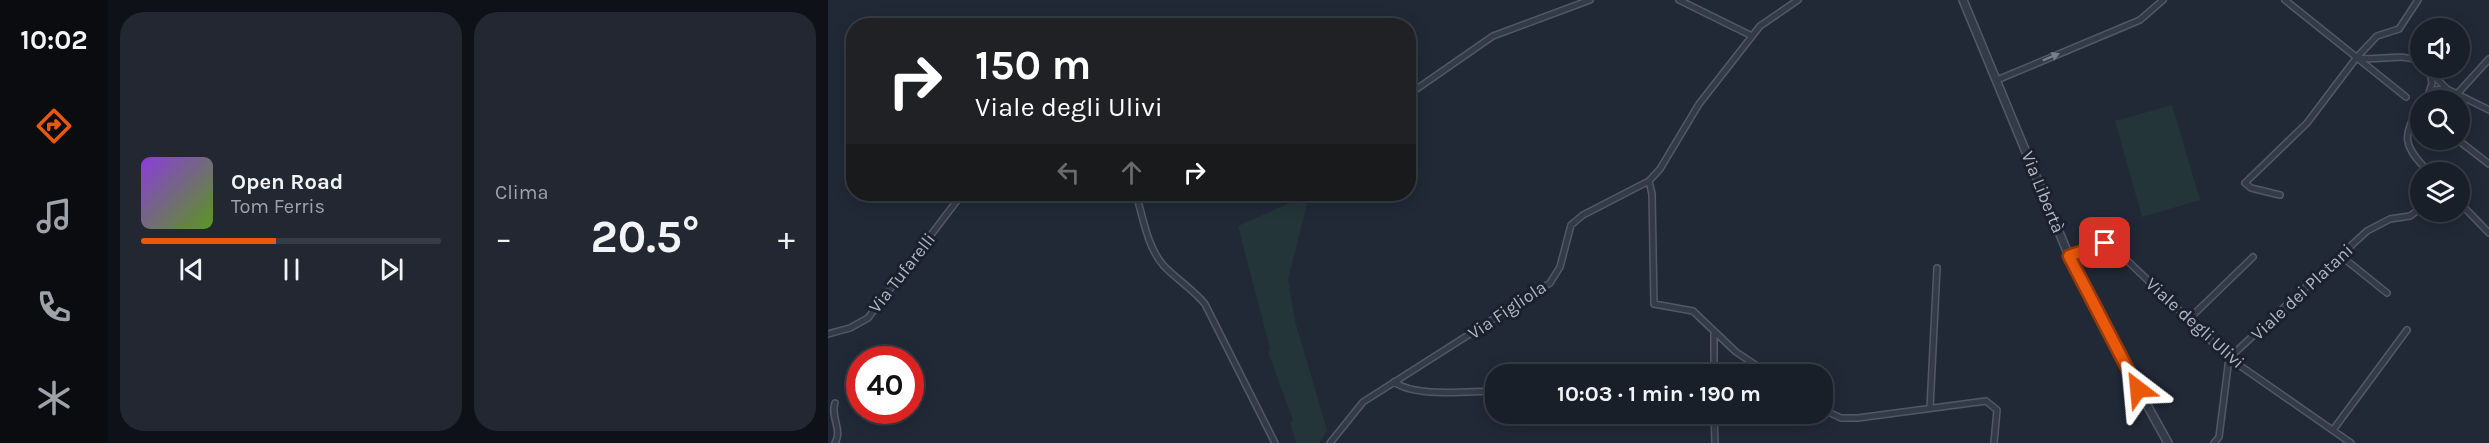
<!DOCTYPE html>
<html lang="it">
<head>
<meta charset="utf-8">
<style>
  :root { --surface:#191f29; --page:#222731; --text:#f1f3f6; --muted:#9fa2a8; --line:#373d46; --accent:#ea580c }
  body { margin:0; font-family:Karla,sans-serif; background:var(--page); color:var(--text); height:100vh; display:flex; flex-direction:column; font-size:22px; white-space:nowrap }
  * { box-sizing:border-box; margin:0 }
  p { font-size:20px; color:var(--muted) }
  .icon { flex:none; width:33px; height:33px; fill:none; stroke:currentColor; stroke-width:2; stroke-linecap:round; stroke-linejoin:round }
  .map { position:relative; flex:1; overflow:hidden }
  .sheet { display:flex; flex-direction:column; gap:12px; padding:12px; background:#0e1117; width:720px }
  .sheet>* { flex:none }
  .guide { position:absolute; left:18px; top:18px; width:570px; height:183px; border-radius:24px; box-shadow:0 3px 15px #0003,0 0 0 2px var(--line); background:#202124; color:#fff; overflow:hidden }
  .tools { position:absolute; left:1582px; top:18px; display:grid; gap:12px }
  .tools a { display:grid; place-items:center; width:60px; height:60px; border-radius:50%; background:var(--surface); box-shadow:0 3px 15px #0003,0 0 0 2px var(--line); font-size:30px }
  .speed { position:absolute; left:18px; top:346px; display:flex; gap:12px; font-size:30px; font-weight:700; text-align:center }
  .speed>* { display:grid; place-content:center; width:78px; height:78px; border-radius:50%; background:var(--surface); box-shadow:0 3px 15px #0003,0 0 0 2px var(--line); line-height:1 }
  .speed .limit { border:9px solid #d22; background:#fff; color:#111 }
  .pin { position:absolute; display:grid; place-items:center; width:51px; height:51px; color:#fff; margin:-26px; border-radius:12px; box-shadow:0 3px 9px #0006 }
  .me { position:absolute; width:66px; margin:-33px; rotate:331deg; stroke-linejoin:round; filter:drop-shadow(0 0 4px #0008) }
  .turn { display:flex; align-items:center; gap:21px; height:126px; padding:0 30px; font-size:27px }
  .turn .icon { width:78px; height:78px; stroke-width:2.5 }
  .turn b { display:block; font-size:42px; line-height:51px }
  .lanes { display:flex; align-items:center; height:57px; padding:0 30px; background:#0003; justify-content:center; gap:30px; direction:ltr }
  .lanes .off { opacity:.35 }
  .big { font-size:45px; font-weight:700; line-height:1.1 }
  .sheet .widget { flex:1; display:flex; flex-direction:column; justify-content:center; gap:9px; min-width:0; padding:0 21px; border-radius:24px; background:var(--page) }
  .song { display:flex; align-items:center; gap:18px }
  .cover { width:72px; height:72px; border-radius:9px; background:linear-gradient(135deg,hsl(270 70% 55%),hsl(90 70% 35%)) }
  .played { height:6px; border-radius:3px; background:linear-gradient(90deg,var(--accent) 45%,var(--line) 45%) }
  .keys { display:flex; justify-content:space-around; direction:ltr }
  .heat { display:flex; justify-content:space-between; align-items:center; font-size:33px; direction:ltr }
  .sheet .tiles { flex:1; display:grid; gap:12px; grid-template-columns:repeat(2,1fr) }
  .trip { position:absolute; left:657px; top:364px; width:348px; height:60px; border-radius:24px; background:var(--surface); box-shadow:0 3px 15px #0003,0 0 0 2px var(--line); font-weight:700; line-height:60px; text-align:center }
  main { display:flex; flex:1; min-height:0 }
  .tabs { display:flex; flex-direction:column; width:108px; justify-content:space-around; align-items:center; background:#0a0c10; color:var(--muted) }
  .tabs .icon { width:42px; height:42px }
  .tabs .on { color:var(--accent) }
  .tabs b { font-size:27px; color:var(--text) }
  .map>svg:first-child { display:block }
  .green { fill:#233538 }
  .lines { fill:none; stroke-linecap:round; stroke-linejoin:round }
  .minor-casing { stroke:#525965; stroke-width:8 }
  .tertiary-casing { stroke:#525965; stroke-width:10 }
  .minor { stroke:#343b48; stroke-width:5 }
  .tertiary { stroke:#343b48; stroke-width:7 }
  .oneway { fill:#787f8c }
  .route-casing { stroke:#983908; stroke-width:15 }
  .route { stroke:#ea580c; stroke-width:10 }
  .labels { text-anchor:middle; stroke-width:6; stroke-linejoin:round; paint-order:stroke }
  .street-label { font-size:18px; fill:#afb6c4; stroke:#1a212c }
</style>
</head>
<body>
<main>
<nav class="tabs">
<b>10:02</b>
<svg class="icon on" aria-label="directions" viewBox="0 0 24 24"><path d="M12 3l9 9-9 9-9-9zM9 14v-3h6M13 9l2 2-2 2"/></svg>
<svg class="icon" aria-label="music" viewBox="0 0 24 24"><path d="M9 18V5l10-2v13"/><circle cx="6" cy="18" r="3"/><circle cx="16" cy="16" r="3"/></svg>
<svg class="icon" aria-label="phone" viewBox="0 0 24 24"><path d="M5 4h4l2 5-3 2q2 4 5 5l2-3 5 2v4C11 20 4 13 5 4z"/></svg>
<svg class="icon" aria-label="climate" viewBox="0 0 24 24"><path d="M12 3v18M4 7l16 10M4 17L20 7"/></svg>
</nav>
<section class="sheet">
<div class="tiles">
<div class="widget">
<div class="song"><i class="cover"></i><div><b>Open Road</b><p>Tom Ferris</p></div></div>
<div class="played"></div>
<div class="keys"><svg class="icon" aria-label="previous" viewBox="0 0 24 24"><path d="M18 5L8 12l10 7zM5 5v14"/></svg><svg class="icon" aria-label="pause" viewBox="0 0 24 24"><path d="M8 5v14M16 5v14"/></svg><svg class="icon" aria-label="next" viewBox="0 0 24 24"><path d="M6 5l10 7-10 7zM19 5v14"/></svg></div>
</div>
<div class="widget"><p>Clima</p>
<div class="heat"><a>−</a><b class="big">20.5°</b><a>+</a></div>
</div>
</div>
</section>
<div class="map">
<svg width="1661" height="443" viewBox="0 0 1661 443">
  <rect width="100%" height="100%" fill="#212937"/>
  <path class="green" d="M1344,105L1372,200L1314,217L1287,121Z
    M475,197L480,199L460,279L467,321L499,430L492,443H468L462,422L465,420L440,352L442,348L410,226Z"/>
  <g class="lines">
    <g class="minor-casing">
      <path id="minor" d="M851,0L924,36
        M1457,0L1578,97
        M1530,58C1551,62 1575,51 1593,63
        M1598,68L1619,89L1661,110
        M1169,80L1312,20L1335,0
        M1601,93L1604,83L1602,73
        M1630,93L1661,59
        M580,95L665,36L762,0
        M1596,100L1605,90L1619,89
        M1593,106C1573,136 1575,146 1601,172
        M1630,140L1661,164
        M821,181L824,194L826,304L865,311L908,352L943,375
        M308,194C315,217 319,246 335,265C348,279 365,289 377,304L447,443
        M1452,195L1423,188L1417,183L1479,123L1529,57L1549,36L1571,29L1590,0
        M1632,203L1661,233
        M1241,256L1269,245L1282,244L1401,358L1523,443
        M1513,256L1559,293
        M1361,319L1425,257
        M0,334L22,328L40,318L134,194
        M886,375V332
        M566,382C589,398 639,391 668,391
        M1102,408L1109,268
        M994,409L1013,418H1030L1158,401L1169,410L1166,443
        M886,414L887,443
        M1505,430L1579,330
        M7,443C15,430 2,417 7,403
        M502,443L535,402L722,283L732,267L743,225L755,215L821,181L832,169L871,104L932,26L970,0
        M1386,443L1391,437L1401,358L1539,231L1562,219L1582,216L1593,208"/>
    </g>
    <g class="tertiary-casing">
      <path id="tertiary" d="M1135,0L1241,256L1277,329L1340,443"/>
    </g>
    <use href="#minor" class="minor"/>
    <use href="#tertiary" class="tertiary"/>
  </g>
  <defs><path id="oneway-solid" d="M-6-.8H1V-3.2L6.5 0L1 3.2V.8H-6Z" transform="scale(1.5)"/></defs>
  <use class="oneway" href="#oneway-solid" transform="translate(1223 57) rotate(-23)"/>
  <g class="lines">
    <g class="route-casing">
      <path id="route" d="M1277,243L1241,256L1310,389"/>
    </g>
    <use href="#route" class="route"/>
  </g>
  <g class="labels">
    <g class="street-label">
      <text transform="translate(1215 192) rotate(68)" y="6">Via Libertà</text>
      <text transform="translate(74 273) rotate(-52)" y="6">Via Tufarelli</text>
      <text transform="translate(1474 292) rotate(-43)" y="6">Viale dei Platani</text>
      <text transform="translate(679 310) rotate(-34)" y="6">Via Figliola</text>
      <text transform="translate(1367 323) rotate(42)" y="6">Viale degli Ulivi</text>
    </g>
  </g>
</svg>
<div class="tools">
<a><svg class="icon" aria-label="sound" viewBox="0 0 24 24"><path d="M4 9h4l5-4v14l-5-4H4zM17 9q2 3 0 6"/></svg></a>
<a><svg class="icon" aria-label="search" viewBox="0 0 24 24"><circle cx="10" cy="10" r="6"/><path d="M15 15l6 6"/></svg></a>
<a><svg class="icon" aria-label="layers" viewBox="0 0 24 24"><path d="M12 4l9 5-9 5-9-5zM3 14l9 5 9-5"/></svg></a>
</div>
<div class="speed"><div class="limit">40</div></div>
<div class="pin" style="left:1277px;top:243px;background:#d93025"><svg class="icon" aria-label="arrive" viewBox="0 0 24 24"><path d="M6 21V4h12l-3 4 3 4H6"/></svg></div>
<svg class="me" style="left:1310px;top:389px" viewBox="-20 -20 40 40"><path d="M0-17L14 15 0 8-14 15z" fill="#ea580c" stroke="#fff" stroke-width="4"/></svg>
<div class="trip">10:03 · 1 min · 190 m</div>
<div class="guide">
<div class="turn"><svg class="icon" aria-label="right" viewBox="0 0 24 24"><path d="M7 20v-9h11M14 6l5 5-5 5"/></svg><div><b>150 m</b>Viale degli Ulivi</div></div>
<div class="lanes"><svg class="icon off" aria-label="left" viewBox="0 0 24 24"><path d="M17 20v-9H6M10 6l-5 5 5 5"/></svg><svg class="icon off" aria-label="ahead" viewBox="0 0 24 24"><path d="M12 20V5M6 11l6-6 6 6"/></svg><svg class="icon" aria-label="right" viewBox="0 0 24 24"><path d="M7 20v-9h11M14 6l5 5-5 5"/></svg></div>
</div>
</div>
</main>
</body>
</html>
